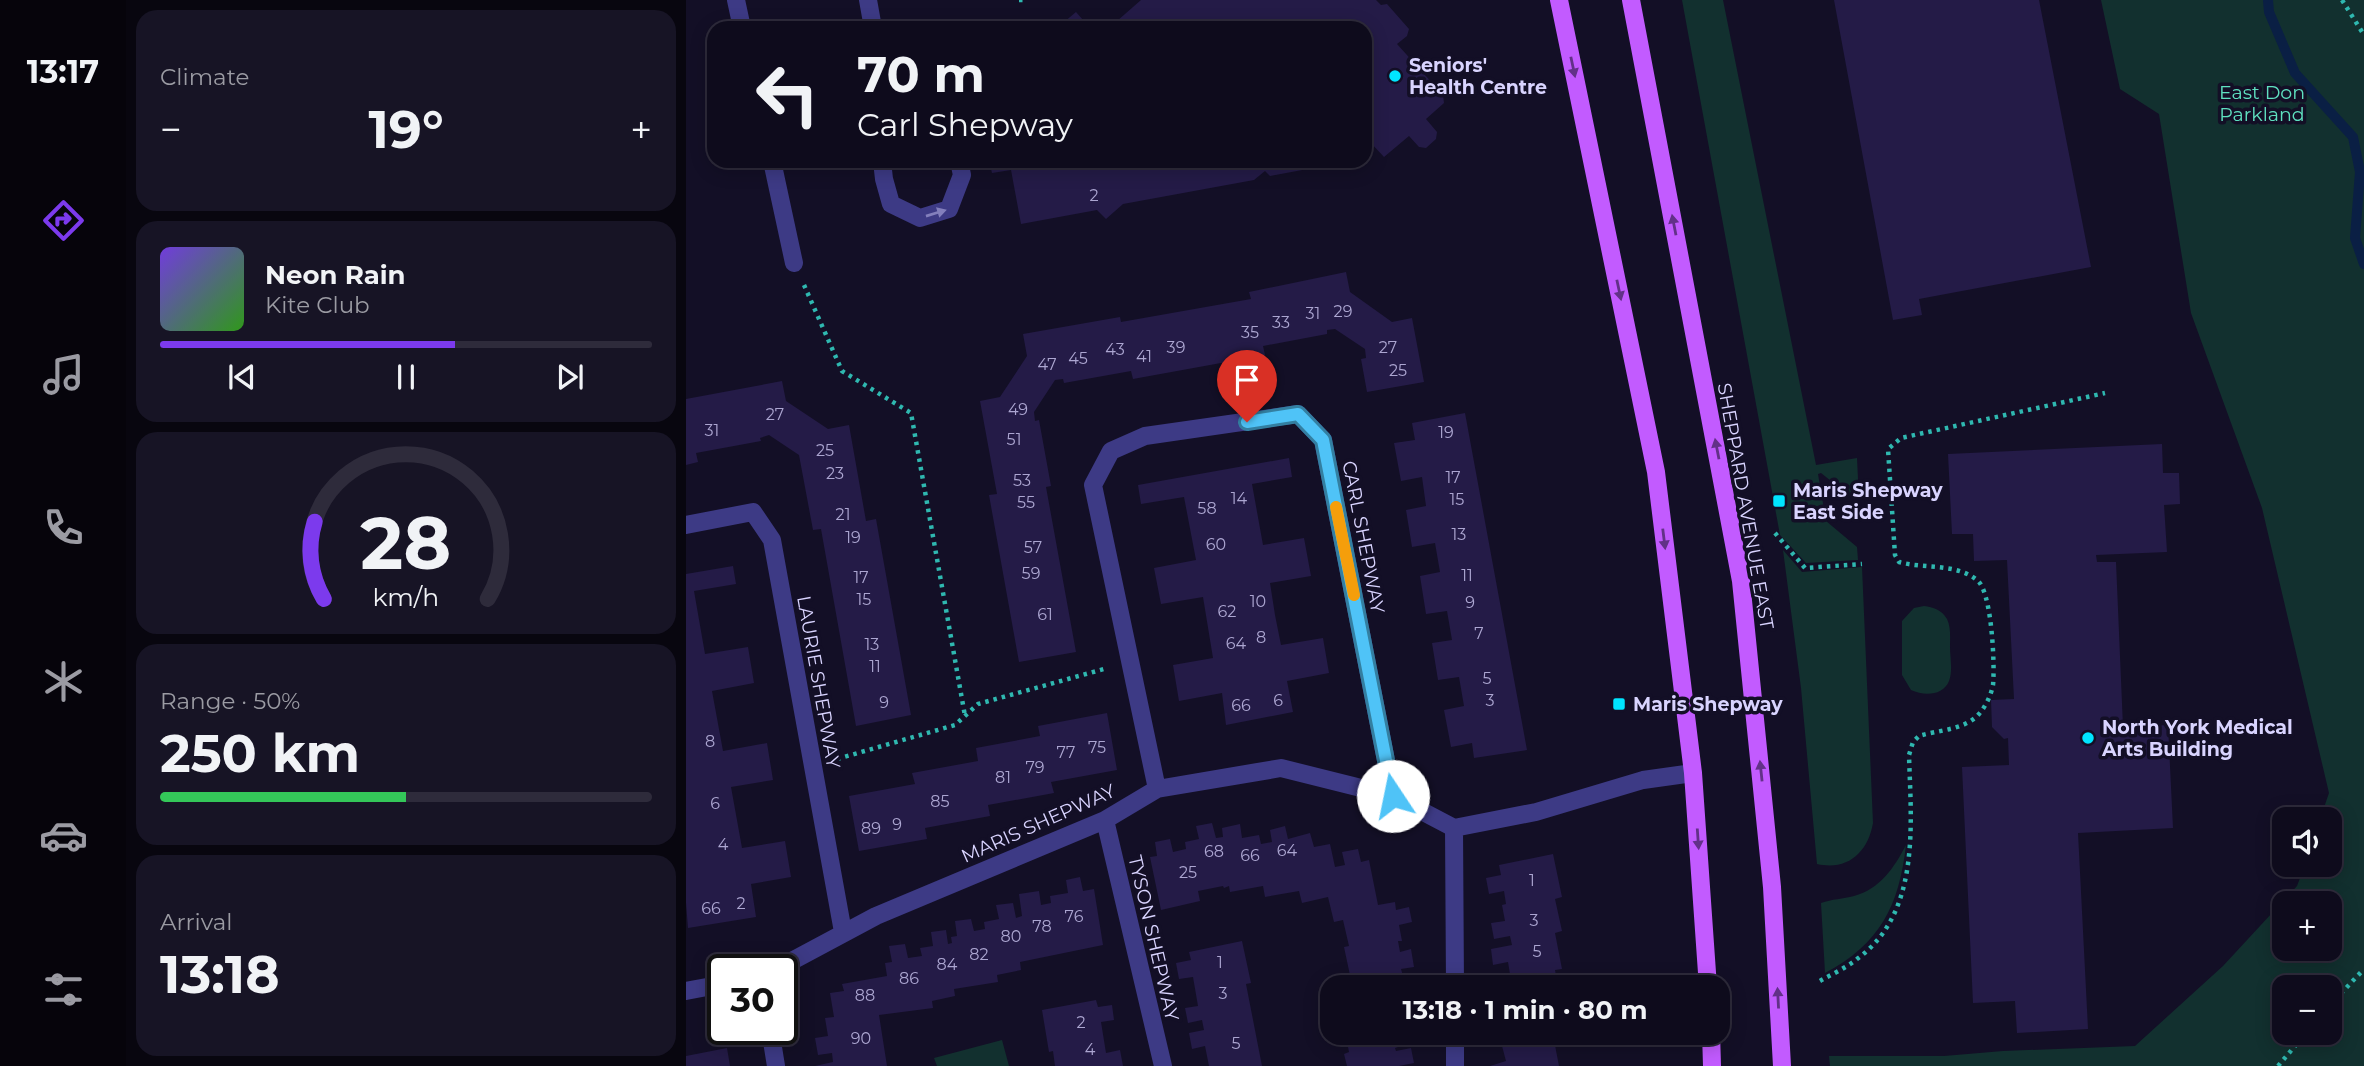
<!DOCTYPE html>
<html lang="en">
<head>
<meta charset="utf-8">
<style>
  :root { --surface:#0e0b1c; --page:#171425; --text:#f1f3f6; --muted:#9b9ba3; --line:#2e2b3b; --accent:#7c3aed }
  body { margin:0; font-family:Montserrat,sans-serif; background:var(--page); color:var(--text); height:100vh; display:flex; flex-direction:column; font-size:26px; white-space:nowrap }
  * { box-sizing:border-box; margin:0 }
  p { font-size:23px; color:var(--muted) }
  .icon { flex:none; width:38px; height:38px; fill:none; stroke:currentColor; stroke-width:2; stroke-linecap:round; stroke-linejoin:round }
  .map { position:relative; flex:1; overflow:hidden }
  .sheet { display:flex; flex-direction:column; gap:10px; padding:10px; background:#08060f; width:560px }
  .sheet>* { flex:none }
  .banner { position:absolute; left:21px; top:21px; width:665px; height:147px; border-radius:21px; box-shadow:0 4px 18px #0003,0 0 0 2px var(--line); background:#0e0b1c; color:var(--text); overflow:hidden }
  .tools { position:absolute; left:1586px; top:807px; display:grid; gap:14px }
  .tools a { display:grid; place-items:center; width:70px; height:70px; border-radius:14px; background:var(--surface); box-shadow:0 4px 18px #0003,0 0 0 2px var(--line); font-size:35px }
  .speed { position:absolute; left:21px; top:954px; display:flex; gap:14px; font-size:35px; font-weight:700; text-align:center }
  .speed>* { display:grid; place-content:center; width:91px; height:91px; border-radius:50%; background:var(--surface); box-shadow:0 4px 18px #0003,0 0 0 2px var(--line); line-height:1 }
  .speed .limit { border:4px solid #111; border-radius:10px; background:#fff; color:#111 }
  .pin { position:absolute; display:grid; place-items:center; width:60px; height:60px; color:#fff; margin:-72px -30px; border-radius:50% 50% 50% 0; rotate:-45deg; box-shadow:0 0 7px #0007 }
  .pin .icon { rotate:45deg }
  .me { position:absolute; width:77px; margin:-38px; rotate:349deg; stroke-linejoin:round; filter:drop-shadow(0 0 5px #0008) }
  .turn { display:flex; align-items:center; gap:24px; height:147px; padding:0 35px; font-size:32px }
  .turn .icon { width:91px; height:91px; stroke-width:2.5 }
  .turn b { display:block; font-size:49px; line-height:60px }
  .big { font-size:52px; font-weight:700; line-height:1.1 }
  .sheet .widget { flex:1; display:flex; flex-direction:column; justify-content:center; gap:10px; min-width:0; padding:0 24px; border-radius:21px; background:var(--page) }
  .sheet .dial { align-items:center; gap:0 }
  .dial svg { height:182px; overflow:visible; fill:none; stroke:var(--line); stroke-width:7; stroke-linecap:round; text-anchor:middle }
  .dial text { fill:var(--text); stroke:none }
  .song { display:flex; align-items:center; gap:21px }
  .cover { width:84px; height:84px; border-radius:10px; background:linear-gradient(135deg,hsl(260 70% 55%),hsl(110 70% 35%)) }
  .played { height:7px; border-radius:4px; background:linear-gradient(90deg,var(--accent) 60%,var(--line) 60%) }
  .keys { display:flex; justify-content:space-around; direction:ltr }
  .heat { display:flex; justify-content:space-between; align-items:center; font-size:38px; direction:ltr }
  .charge { height:10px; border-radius:5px; background:linear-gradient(90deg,#34c759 50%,var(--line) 0) }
  .trip { position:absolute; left:634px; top:975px; width:410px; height:70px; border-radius:21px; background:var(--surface); box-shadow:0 4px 18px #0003,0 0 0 2px var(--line); font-weight:700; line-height:70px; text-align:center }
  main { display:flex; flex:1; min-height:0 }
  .dock { display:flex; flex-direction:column; width:126px; justify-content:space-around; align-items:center; background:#06040b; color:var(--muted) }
  .dock .icon { width:49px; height:49px }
  .dock .selected { color:var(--accent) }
  .dock b { font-size:32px; color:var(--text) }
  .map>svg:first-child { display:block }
  .green { fill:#12302f; fill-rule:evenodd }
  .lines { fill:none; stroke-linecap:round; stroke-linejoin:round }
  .stream { stroke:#0a1f44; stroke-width:10 }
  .building { fill:#241b47 }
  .path { stroke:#2fb8b0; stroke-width:4.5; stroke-dasharray:3.5 5; stroke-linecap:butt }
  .minor { stroke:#3d3a85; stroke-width:18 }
  .major { stroke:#c25bff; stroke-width:18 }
  .oneway { fill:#623188 }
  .oneway2 { fill:#837fbc }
  .route-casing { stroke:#337fa1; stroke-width:18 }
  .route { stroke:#4fc3f7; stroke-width:12 }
  .slow { stroke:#f59e0b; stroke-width:12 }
  .poi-dot { fill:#00e5ff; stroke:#130f26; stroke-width:2.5 }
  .labels { text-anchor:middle; stroke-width:7; stroke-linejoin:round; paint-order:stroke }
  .number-label { font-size:16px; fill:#aca6d1 }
  .poi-label { font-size:19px; font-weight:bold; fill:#d9d4ff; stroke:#130f26; text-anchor:start }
  .park-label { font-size:19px; fill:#5fe0c0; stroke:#130f26 }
  .street-label { font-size:19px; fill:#d9d4ff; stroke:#130f26 }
</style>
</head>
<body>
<main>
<nav class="dock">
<b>13:17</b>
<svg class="icon selected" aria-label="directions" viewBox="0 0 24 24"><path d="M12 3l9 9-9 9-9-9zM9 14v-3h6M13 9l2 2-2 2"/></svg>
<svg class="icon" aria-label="music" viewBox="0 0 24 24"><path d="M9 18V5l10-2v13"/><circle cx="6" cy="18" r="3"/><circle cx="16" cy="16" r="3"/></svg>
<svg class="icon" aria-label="phone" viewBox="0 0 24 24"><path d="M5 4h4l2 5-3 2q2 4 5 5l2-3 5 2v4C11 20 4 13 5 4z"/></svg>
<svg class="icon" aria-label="climate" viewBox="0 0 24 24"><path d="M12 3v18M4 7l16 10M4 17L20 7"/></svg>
<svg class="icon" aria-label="car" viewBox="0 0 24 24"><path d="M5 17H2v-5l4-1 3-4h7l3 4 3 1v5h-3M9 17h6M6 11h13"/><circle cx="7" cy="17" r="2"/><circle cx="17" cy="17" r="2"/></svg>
<svg class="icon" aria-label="filters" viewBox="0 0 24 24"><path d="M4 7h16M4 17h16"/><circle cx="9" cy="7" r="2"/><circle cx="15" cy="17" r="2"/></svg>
</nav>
<section class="sheet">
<div class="widget"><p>Climate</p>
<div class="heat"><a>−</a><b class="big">19°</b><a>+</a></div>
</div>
<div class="widget">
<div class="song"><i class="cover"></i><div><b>Neon Rain</b><p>Kite Club</p></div></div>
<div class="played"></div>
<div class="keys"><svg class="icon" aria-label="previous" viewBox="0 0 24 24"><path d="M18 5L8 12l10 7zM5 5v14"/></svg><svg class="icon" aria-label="pause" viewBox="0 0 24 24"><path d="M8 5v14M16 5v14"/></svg><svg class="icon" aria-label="next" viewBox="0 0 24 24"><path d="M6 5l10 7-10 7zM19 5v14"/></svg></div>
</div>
<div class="widget dial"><svg viewBox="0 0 100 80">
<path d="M14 69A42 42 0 1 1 86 69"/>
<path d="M14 69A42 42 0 0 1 10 35" stroke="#7c3aed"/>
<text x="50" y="56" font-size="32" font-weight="700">28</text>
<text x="50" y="72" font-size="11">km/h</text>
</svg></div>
<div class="widget"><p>Range · 50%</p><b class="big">250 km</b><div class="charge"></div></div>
<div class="widget"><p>Arrival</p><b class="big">13:18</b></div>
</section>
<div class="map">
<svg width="1678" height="1066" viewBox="0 0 1678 1066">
  <rect width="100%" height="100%" fill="#130f26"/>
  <path class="green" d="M996,0H1037L1130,465L1171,458L1173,500L1170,501L1135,473L1132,474L1140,521L1171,547L1172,560L1120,563L1094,535Z
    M1415,0H1678V1066H1144L1143,1056H1258L1317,1051L1449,1046L1537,966L1611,886L1619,865L1643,864V819H1634L1643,793L1576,508L1505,313L1473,114L1434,89ZM1643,903V948H1598V903ZM1643,987V1032H1598V987Z
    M1097,550L1116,572L1176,567L1187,823C1182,852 1162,871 1131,864L1115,688Z
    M1238,606C1247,607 1256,610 1261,619C1265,627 1264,638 1264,647C1264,657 1267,671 1263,681C1257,696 1238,696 1225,690L1216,675V621L1228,608Z
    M1220,845C1213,906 1194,944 1139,973L1135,903C1146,899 1157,899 1168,896C1194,889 1208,868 1220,845Z
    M316,1040L323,1066H251L248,1058Z"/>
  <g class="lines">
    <path class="stream" d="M1582,0L1583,12L1609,73L1667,137L1674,172L1669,238L1678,264"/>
  </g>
  <path class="building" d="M455,0H690L695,5L701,4L723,29L721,36L711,44L757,95L758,103L740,119L751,132L750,139L740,148L733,147L723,136L698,157L684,142L679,147V28H423Z
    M1148,0H1353L1405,267L1233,299L1236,315L1207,320Z
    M390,12L404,28H371Z
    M303,161H627V168L584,176L579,171L568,180L437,204L420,219L411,210L335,224L325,170L306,173Z
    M660,272L664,292L706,322L726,318L738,382L681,392L675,359L680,358L679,349L649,329L641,330V334L577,346L579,355L447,379L445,371L378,383L377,379L369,380L348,412L349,421L353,420L365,486L360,487L390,652L333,662L303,495L311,494L294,401L314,397L341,356L337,334L434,317L435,322L565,299L563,292Z
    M96,381L100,401L142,429L163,425L180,521L190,519L225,715L170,726L135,529L127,530L113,455L83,435L74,438L75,441L10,453L12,462L0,465V399Z
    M779,413L841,750L788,758L786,743L765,747L758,710L778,706L773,677L752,680L746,643L766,640L761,611L740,614L734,576L754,572L749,543L726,547L720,510L740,506L736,477L715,481L708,443L729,440L726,423Z
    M1476,444L1477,473H1493L1494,504L1478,505L1481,552L1410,555L1411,562H1430L1437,727L1482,725L1487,828L1392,833L1402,1029L1331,1033L1329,1001L1287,1003L1276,767L1323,765L1322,738L1318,739L1306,727L1305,700L1328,699L1321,560L1288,561L1287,534H1266L1262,454Z
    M603,458L606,477L566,484L577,545L618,538L625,576L584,583L589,615L595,645L637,638L643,673L601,681L607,712L540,725L536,693L493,701L487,665L527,658L517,597L475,604L468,568L510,560L498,497L455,504L452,485Z
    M47,566L50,584L8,591L19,654L62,647L68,683L26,691L37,751L81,743L87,780L45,787L56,848L99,841L105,877L65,884L70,917L2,928L0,903V574Z
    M421,713L431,770L365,782L368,793L302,805L304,816L239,828L241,839L173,851L163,796L229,784L226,773L292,761L290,748L354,736L352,726Z
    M526,823L530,838L537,837L536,828L554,824L556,838L573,835L575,844L586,842L584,830L599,826L602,839L624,833L628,847L644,844L649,867L659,865L656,852L672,849L675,862L683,860L692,905L709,902L710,910L723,907L726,922L713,925L716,941H712L714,952L725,949L728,967L715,969L717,976L708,978L709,980L721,978L723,987H655L654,982L665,980L658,947L663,946L657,920L648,922L642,897L616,903L613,891L579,897L577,886L544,892L543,886L538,888L537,886L512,891L514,901L475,910L464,857L471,856L469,842L484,839L487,852L500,849L499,842L513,839L510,826Z
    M867,854L876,897L869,899L876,931L869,933L876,969L869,970L872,987H818L815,976L824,974L822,962L807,965L805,949L826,945L824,936L808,939L805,923L819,921L816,905L820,904L818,891L803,894L800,878L815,875L813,865Z
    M394,877L397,891L408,889L417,945L334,962L335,970L311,975L312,982L268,989L269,996L246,1001L247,1008L193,1015L201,1066H129L147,1062L146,1053L132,1055L129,1038L142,1036L139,1018L148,1017L144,993L158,991L156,984L201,976L199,963L206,962L203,946L219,944L222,958L236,956L234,948L247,946L245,932L260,930L262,944L266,943L265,937L271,936L269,921L285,919L288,931L299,929L298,922L313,919L310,905L327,903L330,918L336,916L333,894L353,891L355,905L365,903L364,896L382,893L380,880Z
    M556,941L565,983L560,984L576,1066H523L519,1046L506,1049L503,1033L518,1030L516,1020L502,1023L499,1008L512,1006L507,977L493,979L490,963L505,960L503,952Z
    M410,1000L412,1007L426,1005L428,1020L415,1022L420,1053L434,1050L437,1066H369L367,1051L363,1052L356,1010Z
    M659,1032H727L728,1038L713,1041L715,1046L709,1048L710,1051L725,1048L728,1063L713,1066H661L658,1054L663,1052Z
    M821,1032H875L877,1039L868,1040L873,1066H804L820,1061L816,1046L823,1045Z
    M41,1048L44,1066H0V1056Z"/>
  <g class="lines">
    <path class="path" d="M333,0H338
      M1656,0L1678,35
      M118,285L156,371L225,413L279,716
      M1089,533L1119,568L1176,564
      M151,759L269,725L292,704L418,669
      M1134,981C1146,974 1160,968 1171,959C1235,913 1225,824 1223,755L1227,742L1233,736C1252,730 1279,730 1293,714C1300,706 1305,695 1307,685C1309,666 1306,591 1291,580C1270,563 1238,569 1213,562L1209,555L1202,449L1215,438L1419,393
      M1643,1006L1678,969
      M1592,1066L1621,1032"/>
    <path class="minor" d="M50,0L56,28
      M182,0L187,28
      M86,161L108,263
      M196,161L198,179L205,204L234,218L263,209L276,175L273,161
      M0,525L67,512L86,540L157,932
      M471,789L407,485L425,451L459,436L612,414L637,440L707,796
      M419,820L477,1066
      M768,828L769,987
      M89,970L190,916L419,820L471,789L595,768L707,796L768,828L850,812L957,780L1007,773
      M0,991L37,984
      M84,1029L90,1066
      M769,1032V1066"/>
    <path class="major" d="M873,0L970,472L1007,773L1022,987
      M945,0L1055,581L1086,887L1096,1066
      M1025,1032L1026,1066"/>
  </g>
  <defs><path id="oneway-solid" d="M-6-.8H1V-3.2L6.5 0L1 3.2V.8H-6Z" transform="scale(1.75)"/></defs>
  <g class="oneway">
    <use href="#oneway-solid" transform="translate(887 67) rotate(78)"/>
    <use href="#oneway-solid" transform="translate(988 225) rotate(-101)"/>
    <use href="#oneway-solid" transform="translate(933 290) rotate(78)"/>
    <use href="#oneway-solid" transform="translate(1031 449) rotate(-101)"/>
    <use href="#oneway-solid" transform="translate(978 539) rotate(83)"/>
    <use href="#oneway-solid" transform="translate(1075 771) rotate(-96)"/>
    <use href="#oneway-solid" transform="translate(1012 839) rotate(86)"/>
    <use href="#oneway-solid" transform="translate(1092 998) rotate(-93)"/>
  </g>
  <use class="oneway2" href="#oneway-solid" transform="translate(250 213) rotate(-17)"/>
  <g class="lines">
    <g class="route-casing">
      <path id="route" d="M561,422L612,414L637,440L707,796"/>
    </g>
    <use href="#route" class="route"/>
    <path class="slow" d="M650,507L668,595"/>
  </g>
  <g class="poi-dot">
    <circle cx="709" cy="76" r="7"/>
    <rect x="1086" y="494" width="14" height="14" rx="3.5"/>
    <rect x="926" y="697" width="14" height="14" rx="3.5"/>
    <circle cx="1402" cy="738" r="7"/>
  </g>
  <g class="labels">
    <g class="number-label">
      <text x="408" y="201">2</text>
      <text x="657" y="317">29</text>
      <text x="627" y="319">31</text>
      <text x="595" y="328">33</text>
      <text x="564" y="338">35</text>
      <text x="490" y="353">39</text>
      <text x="702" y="353">27</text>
      <text x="429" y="355">43</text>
      <text x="458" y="362">41</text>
      <text x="392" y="364">45</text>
      <text x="361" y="370">47</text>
      <text x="712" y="376">25</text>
      <text x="332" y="415">49</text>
      <text x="89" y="420">27</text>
      <text x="26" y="436">31</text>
      <text x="760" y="438">19</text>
      <text x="328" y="445">51</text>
      <text x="139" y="456">25</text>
      <text x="149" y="479">23</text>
      <text x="767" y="483">17</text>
      <text x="336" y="486">53</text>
      <text x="553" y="504">14</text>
      <text x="771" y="505">15</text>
      <text x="340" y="508">55</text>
      <text x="521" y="514">58</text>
      <text x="157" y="520">21</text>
      <text x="773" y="540">13</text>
      <text x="167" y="543">19</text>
      <text x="530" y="550">60</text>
      <text x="347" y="553">57</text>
      <text x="345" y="579">59</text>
      <text x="781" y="581">11</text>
      <text x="175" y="583">17</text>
      <text x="178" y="605">15</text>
      <text x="572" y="607">10</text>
      <text x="784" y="608">9</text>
      <text x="541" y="617">62</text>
      <text x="359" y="620">61</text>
      <text x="793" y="639">7</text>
      <text x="575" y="643">8</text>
      <text x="550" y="649">64</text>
      <text x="186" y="650">13</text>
      <text x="189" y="672">11</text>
      <text x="801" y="684">5</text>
      <text x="592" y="706">6</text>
      <text x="804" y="706">3</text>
      <text x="198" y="708">9</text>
      <text x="555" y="711">66</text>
      <text x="24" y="747">8</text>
      <text x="411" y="753">75</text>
      <text x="380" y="758">77</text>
      <text x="349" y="773">79</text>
      <text x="317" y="783">81</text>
      <text x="254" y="807">85</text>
      <text x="29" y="809">6</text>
      <text x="211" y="830">9</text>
      <text x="185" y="834">89</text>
      <text x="37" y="850">4</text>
      <text x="601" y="856">64</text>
      <text x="528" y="857">68</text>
      <text x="564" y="861">66</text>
      <text x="502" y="878">25</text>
      <text x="846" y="886">1</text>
      <text x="55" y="909">2</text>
      <text x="25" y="914">66</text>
      <text x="388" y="922">76</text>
      <text x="848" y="926">3</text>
      <text x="356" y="932">78</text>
      <text x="325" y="942">80</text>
      <text x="851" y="957">5</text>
      <text x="293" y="960">82</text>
      <text x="534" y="968">1</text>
      <text x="261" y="970">84</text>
      <text x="223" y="984">86</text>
      <text x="537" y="999">3</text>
      <text x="179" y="1001">88</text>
      <text x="395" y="1028">2</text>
      <text x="175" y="1044">90</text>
      <text x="550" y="1049">5</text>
      <text x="404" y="1055">4</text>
    </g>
    <g class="poi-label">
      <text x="723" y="72">Seniors'<tspan x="723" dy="22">Health Centre</tspan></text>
      <text x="1107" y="497">Maris Shepway<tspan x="1107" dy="22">East Side</tspan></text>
      <text x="947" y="711">Maris Shepway</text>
      <text x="1416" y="734">North York Medical<tspan x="1416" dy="22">Arts Building</tspan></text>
    </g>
    <g class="park-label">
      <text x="1576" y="99">East Don<tspan x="1576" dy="22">Parkland</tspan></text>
    </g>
    <g class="street-label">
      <text transform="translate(1060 506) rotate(80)" y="7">SHEPPARD AVENUE EAST</text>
      <text transform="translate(678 537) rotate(79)" y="7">CARL SHEPWAY</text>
      <text transform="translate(133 682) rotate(80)" y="7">LAURIE SHEPWAY</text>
      <text transform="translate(352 823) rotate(-24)" y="7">MARIS SHEPWAY</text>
      <text transform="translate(468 938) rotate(77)" y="7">TYSON SHEPWAY</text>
    </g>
  </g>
</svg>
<div class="tools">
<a><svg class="icon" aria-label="sound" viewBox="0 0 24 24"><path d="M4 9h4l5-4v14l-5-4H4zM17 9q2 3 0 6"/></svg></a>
<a>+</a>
<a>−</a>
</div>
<div class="speed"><div class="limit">30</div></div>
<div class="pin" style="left:561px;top:422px;background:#d93025"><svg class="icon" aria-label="arrive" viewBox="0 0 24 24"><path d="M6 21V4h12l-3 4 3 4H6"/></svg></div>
<svg class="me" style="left:707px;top:796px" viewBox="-20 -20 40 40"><circle r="19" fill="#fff"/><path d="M0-13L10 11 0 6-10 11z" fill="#4fc3f7"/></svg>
<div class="trip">13:18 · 1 min · 80 m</div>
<div class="banner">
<div class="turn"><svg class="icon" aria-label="left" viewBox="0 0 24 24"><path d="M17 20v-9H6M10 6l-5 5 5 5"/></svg><div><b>70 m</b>Carl Shepway</div></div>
</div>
</div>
</main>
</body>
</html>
